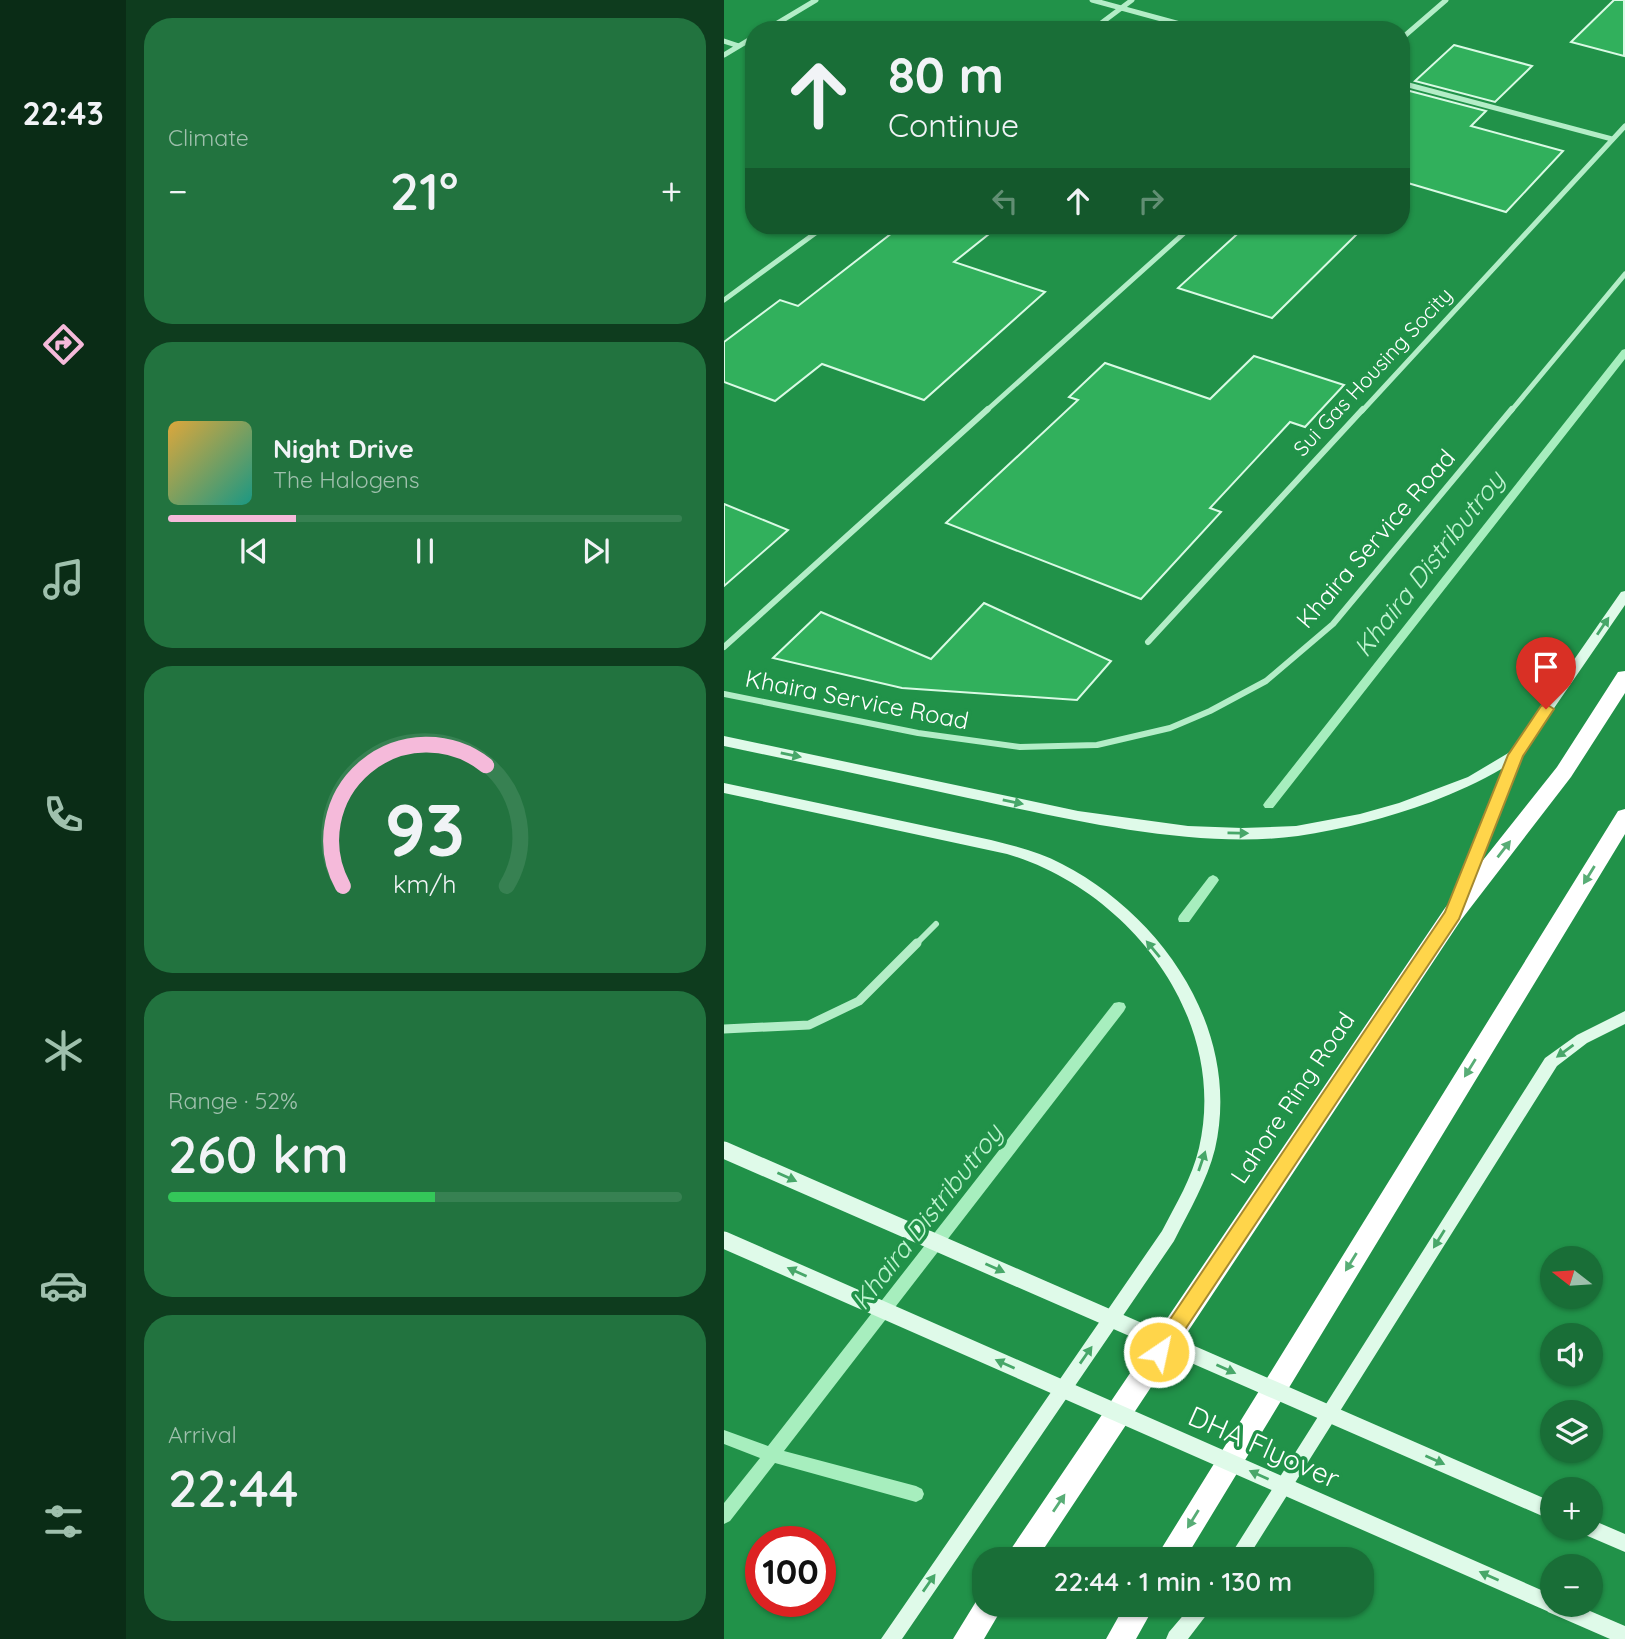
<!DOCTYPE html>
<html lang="en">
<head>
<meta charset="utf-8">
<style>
  :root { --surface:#196e37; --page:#22733f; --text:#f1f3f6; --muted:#9fc0ad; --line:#378152; --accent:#f5bada }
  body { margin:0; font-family:Quicksand,sans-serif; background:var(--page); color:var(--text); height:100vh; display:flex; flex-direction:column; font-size:26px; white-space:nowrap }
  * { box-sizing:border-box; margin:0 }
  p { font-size:23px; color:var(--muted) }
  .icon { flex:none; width:38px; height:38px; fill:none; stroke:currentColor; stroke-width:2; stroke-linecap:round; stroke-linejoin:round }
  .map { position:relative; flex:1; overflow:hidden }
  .sheet { display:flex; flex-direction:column; gap:18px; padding:18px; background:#0e3c1e; width:598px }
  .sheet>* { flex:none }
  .hud { position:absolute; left:21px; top:21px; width:665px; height:214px; border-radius:28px; box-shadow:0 2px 5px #0004; background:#196e37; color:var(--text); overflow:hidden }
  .needle { width:46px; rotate:287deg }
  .fabs { position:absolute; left:816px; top:1246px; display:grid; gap:14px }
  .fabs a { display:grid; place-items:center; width:63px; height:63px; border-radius:50%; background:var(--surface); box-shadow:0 2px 5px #0004; font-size:35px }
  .speed { position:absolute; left:21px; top:1526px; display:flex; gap:14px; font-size:35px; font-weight:700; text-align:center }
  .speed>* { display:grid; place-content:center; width:91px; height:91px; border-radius:50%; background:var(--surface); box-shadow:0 2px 5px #0004; line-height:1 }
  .speed .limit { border:10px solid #d22; background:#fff; color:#111 }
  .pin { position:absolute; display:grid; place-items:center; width:60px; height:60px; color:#fff; margin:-72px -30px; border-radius:50% 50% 50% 0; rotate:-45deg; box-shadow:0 0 7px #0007 }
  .pin .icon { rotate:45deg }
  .me { position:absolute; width:77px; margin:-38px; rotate:34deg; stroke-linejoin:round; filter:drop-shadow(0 0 5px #0008) }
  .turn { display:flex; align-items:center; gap:24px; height:147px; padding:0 28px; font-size:32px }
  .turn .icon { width:91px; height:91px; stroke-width:2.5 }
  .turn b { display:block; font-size:49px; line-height:60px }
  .lanes { display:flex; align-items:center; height:66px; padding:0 28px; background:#0003; justify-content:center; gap:35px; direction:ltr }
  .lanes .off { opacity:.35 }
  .big { font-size:52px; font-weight:600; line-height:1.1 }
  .sheet .widget { flex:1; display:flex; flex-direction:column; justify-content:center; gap:10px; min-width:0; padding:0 24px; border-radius:28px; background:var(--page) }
  .sheet .dial { align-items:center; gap:0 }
  .dial svg { height:182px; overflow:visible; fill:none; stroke:var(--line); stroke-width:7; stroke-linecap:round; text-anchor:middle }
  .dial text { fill:var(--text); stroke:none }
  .song { display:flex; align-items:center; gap:21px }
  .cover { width:84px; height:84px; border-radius:10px; background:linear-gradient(135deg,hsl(40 70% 55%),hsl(170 70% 35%)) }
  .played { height:7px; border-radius:4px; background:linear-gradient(90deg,var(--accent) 25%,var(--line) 25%) }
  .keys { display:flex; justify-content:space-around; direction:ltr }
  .heat { display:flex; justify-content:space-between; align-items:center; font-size:38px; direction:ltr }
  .charge { height:10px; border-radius:5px; background:linear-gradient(90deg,#34c759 52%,var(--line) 0) }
  .trip { position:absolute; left:248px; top:1547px; width:402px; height:70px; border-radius:28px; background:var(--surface); box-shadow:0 2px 5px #0004; font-weight:600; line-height:70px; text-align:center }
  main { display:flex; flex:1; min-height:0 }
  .menu { display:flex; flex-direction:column; width:126px; justify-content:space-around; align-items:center; background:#0a2c16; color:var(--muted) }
  .menu .icon { width:49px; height:49px }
  .menu .current { color:var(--accent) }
  .menu b { font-size:32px; color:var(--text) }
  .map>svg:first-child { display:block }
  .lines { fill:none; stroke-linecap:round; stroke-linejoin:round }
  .stream { fill:#a7eebe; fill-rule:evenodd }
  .building { fill:#31b05c; stroke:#d9fae4; stroke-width:2 }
  .street-far2 { stroke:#b3edc7; stroke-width:5 }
  .street-far1 { stroke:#b3edc7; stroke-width:6 }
  .street { stroke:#b3edc7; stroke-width:9 }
  .secondary { fill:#dffae9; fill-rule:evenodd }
  .highway { fill:#fff; fill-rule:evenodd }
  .secondary-bridge { stroke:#dffae9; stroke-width:17 }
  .oneway { fill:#47a769 }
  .oneway2 { fill:#58ad76 }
  .route { fill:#ffd54a; stroke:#a68a30; stroke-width:2 }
  .labels { text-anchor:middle; stroke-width:7; stroke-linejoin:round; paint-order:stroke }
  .far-street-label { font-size:21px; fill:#fff; stroke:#219249 }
  .street-label { font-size:24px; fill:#fff; stroke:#219249 }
  .water-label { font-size:26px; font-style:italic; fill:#bff4d1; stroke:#219249 }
  .near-street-label { font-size:28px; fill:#fff; stroke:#219249 }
</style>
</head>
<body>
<main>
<nav class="menu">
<b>22:43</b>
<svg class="icon current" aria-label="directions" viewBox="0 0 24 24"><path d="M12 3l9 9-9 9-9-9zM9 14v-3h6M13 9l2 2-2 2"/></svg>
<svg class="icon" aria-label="music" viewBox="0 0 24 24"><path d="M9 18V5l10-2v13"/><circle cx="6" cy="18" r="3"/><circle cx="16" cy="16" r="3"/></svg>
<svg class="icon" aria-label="phone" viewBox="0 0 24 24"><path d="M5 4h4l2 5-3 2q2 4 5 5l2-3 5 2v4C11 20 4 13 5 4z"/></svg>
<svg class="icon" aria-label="climate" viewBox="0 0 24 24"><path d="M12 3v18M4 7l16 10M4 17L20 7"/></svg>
<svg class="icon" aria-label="car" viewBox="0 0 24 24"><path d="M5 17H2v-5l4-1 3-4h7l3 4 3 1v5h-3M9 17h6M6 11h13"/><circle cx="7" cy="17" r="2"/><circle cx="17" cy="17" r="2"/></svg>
<svg class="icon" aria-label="filters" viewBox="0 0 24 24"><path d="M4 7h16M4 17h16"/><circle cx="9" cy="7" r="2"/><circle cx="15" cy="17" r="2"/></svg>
</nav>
<section class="sheet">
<div class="widget"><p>Climate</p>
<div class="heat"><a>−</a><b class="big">21°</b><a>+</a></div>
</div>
<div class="widget">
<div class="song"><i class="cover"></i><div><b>Night Drive</b><p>The Halogens</p></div></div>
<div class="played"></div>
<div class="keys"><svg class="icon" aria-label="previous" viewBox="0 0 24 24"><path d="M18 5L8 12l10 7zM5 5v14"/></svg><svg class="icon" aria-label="pause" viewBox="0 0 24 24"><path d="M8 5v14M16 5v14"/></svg><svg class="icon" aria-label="next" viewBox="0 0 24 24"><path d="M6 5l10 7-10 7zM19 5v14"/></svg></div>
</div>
<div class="widget dial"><svg viewBox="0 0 100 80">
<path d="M14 69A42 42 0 1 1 86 69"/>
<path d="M14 69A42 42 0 0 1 77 16" stroke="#f5bada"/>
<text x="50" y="56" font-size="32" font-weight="700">93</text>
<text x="50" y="72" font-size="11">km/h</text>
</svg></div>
<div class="widget"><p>Range · 52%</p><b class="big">260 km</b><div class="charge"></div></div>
<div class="widget"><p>Arrival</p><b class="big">22:44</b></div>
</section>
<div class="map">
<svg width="901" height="1639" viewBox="0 0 901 1639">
  <rect width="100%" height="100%" fill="#219249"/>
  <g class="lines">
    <path class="stream" d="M901,349V359L549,808H541L539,805L541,802L898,350Z
      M489,875L493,877L495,880L493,883L465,922H455L454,919L455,916L485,877Z
      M395,1002L400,1003L402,1007L400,1011L60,1451L192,1486L198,1489L200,1494L198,1499L192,1502L51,1463L6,1521L0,1524V1503L36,1458L0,1444V1430L44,1446L390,1003Z"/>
  </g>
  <path class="building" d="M890,0H900V56L847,42Z
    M730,45L808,66L771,102L691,81Z
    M682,90L762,111L747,126L839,151L782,212L677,181V94Z
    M177,226H275L230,262L321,292L200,400L98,364L51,401L0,382V342L56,300L74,306Z
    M522,226H641L548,318L454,288Z
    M530,356L620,385L581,427L566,422L486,508L497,512L417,599L222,523L354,400L345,397L381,363L486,399Z
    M0,504L64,530L0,586Z
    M260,603L387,661L353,700L178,688L49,658L97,612L207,659Z"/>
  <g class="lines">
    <path class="street-far2" d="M368,0L478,30
      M42,30L92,0
      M368,30L408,0
      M677,39L722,0
      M0,41L15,46
      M0,55L30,37
      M677,83L888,139
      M0,300L101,226
      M262,411L468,226
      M638,411L901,126
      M787,411L901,274"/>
    <path class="street-far1" d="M424,642L639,409
      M0,647L264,409
      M0,694L194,733L296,747L373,745L446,728L486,711L542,681L609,624L788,409
      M191,945L212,924"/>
    <path class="street" d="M0,1029L85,1025L135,1001L193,943"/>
    <path class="secondary" d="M901,591V605L797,756L741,900L739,904H729L727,900L779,768C756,782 732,792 707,802C664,818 619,829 574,836C472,850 344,819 244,798C162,780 81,763 0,746V736L354,811L464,826L518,828L572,826L636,814L675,803L744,777L786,752L897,592Z
      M0,783L267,840C291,846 316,852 338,864C439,916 518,1031 491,1149C483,1181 465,1211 450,1241L178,1639H157L438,1231C452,1204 468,1178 475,1148C505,1018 405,890 283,854L0,793Z
      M901,1011V1024L863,1043L833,1066L523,1559H504L821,1058L853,1035Z
      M866,1519L901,1534V1552L859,1534L857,1528H866Z
      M828,1597V1605H852L901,1626V1639H886L824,1612L821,1605L824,1598Z
      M468,1605H490L464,1639H442L445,1632Z"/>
    <path class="highway" d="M901,671V693L847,777L737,920L313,1559H283L287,1549L721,908L833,767L894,672Z
      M901,809V834L461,1559H431L894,811Z
      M261,1593V1605H280L260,1639H229L256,1595Z
      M401,1605H431L412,1639H382Z"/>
    <path class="secondary-bridge" d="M0,1150L828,1511
      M0,1240L828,1604"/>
  </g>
  <defs><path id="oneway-solid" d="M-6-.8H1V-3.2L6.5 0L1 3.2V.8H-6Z" transform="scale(1.75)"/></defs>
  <g class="oneway">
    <use href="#oneway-solid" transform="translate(879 626) rotate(-56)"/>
    <use href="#oneway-solid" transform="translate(67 755) rotate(12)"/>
    <use href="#oneway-solid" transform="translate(289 802) rotate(12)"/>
    <use href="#oneway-solid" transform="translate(514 833) rotate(1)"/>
    <use href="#oneway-solid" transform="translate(429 949) rotate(-130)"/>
    <use href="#oneway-solid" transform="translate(841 1051) rotate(144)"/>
    <use href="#oneway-solid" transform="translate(478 1161) rotate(-71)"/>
    <use href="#oneway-solid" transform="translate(63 1177) rotate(24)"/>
    <use href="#oneway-solid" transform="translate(715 1239) rotate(122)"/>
    <use href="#oneway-solid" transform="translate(271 1268) rotate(24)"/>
    <use href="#oneway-solid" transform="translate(73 1272) rotate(-156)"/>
    <use href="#oneway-solid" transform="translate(362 1355) rotate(-55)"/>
    <use href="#oneway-solid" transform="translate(281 1364) rotate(-156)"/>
    <use href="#oneway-solid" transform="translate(502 1369) rotate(24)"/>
    <use href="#oneway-solid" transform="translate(711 1460) rotate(24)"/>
    <use href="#oneway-solid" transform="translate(535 1475) rotate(-156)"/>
    <use href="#oneway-solid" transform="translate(765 1576) rotate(-156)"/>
    <use href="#oneway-solid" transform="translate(205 1583) rotate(-55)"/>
  </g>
  <g class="oneway2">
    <use href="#oneway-solid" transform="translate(780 849) rotate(-52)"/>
    <use href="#oneway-solid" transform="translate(865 875) rotate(122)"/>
    <use href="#oneway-solid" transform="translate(746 1068) rotate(122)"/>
    <use href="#oneway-solid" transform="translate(627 1262) rotate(122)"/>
    <use href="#oneway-solid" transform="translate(335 1503) rotate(-56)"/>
    <use href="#oneway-solid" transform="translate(469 1519) rotate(122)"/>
  </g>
  <path class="route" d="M822,704L830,709L799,756L735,919L442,1358L435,1361L428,1358L425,1352L428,1346L721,912L784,755L817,706Z"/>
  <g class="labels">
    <g class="far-street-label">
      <text transform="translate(649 372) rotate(-47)" y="7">Sui Gas Housing Socity</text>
    </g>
    <g class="street-label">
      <text transform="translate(652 539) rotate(-49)" y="8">Khaira Service Road</text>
      <text transform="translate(133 700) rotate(11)" y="8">Khaira Service Road</text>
      <text transform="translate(569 1098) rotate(-56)" y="8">Lahore Ring Road</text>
    </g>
    <g class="water-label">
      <text transform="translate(705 564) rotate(-52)" y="9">Khaira Distributroy</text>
      <text transform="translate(203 1217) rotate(-52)" y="9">Khaira Distributroy</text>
    </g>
    <g class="near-street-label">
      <text transform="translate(540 1447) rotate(24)" y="10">DHA Flyover</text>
    </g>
  </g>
</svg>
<div class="fabs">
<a><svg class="needle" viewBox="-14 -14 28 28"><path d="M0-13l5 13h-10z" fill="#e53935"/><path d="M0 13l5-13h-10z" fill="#9fc0ad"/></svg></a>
<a><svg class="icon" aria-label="sound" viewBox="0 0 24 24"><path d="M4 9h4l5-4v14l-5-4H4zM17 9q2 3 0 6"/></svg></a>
<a><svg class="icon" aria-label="layers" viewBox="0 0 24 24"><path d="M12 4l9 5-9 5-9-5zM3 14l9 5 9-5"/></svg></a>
<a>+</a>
<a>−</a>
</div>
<div class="speed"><div class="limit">100</div></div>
<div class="pin" style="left:822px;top:709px;background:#d93025"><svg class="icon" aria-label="arrive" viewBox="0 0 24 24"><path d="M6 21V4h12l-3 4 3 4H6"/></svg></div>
<svg class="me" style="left:435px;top:1352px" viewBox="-20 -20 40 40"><circle r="17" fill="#ffd54a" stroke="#fff" stroke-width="3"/><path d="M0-11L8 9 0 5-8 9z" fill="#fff"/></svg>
<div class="trip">22:44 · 1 min · 130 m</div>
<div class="hud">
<div class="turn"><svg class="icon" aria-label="ahead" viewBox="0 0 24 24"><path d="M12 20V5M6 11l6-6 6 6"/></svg><div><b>80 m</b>Continue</div></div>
<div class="lanes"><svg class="icon off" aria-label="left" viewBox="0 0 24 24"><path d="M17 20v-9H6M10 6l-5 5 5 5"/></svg><svg class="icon" aria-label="ahead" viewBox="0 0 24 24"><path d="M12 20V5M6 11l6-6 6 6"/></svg><svg class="icon off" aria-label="right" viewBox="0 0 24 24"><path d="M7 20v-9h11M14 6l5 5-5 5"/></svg></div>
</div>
</div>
</main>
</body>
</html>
